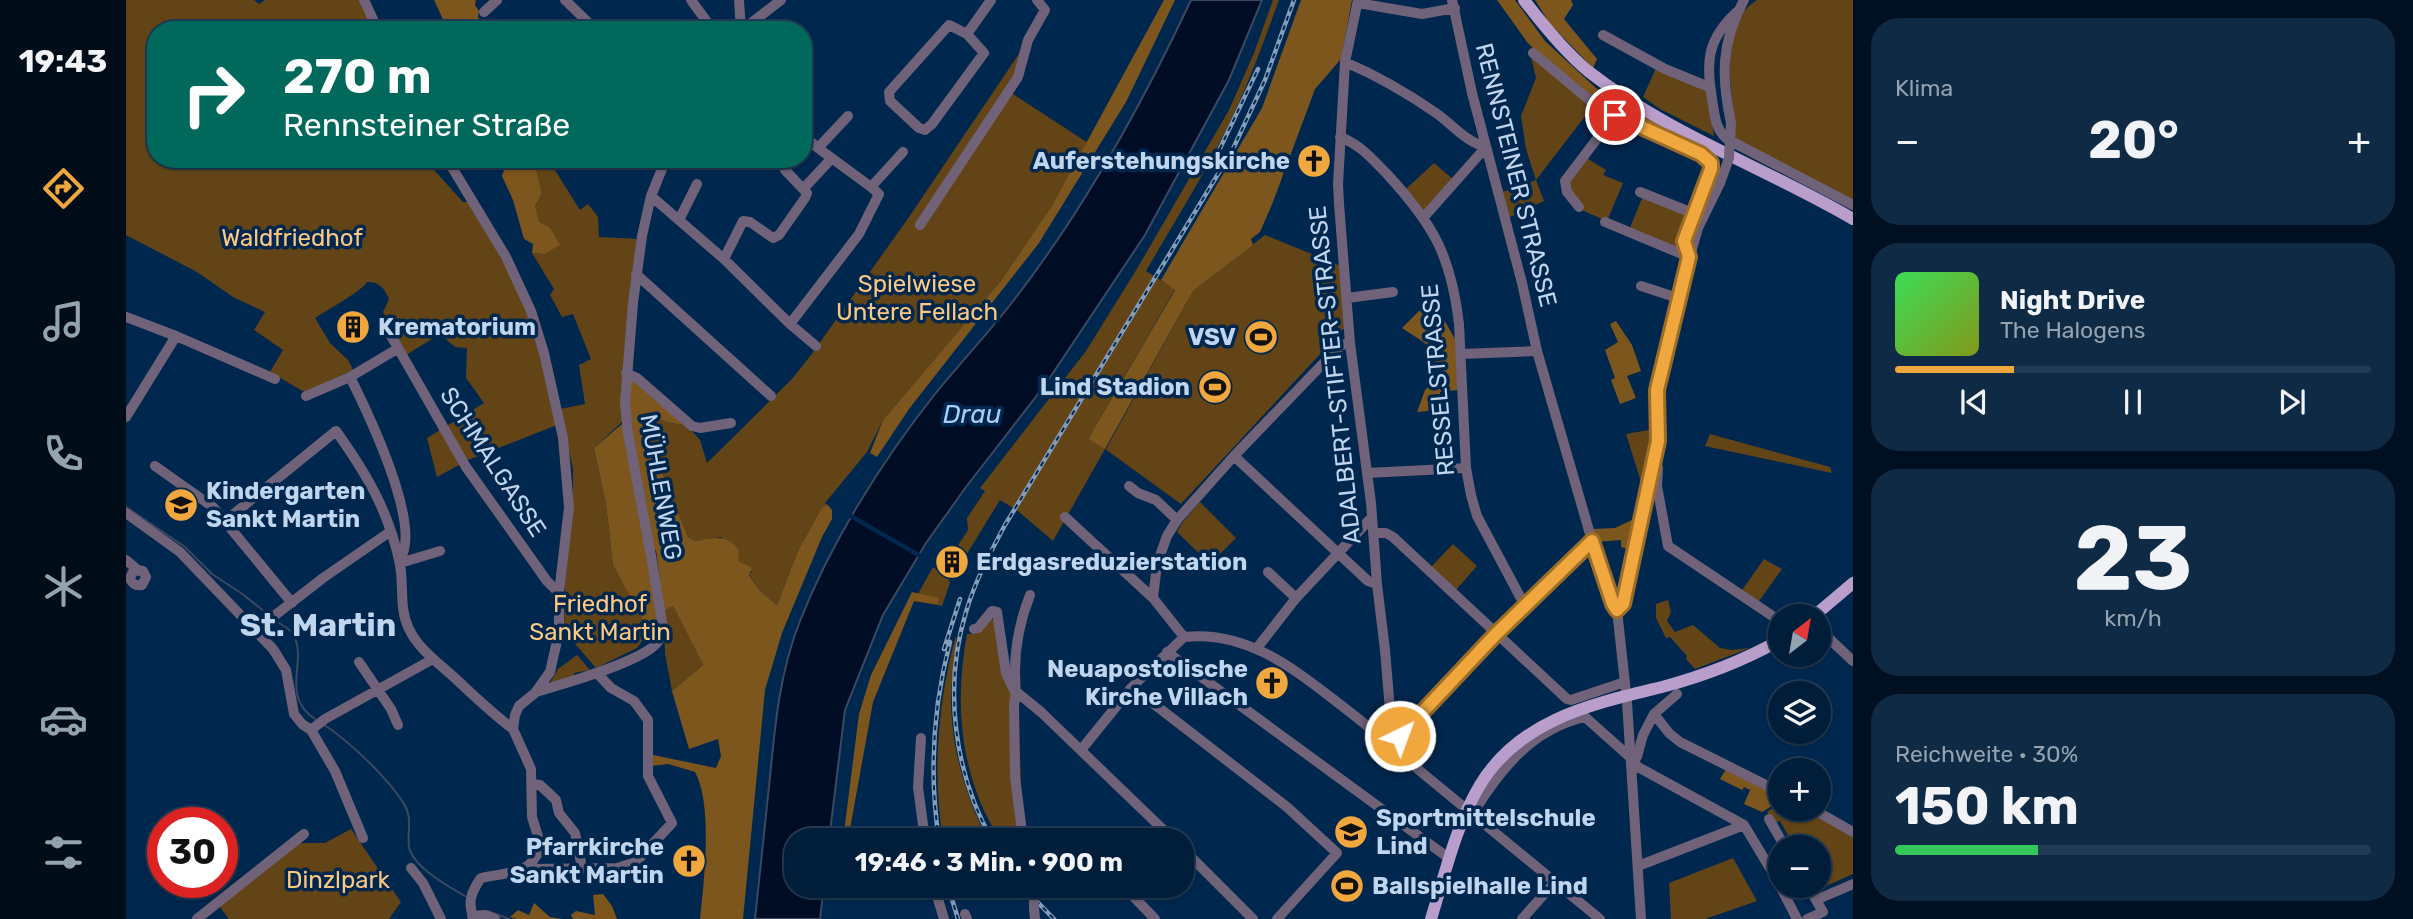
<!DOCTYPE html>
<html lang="de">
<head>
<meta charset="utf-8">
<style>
  :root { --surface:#001d3a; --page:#0e2a45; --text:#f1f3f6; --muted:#95a2af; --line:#223b54; --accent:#efa73e }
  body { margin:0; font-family:Rubik,sans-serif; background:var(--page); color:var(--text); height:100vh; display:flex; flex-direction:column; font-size:26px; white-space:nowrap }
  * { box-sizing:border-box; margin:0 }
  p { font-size:23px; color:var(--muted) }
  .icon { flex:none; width:38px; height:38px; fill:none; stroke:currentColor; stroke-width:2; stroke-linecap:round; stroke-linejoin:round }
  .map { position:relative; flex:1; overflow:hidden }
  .details { display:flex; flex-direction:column; gap:18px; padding:18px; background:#001020; width:560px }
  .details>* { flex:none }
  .top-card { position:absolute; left:21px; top:21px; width:665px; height:147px; border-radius:28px; box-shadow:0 2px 5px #0004,0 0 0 2px var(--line); background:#00695c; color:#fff; overflow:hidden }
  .needle { width:46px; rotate:31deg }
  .tools { position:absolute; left:1642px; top:604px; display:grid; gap:14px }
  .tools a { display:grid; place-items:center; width:63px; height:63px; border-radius:50%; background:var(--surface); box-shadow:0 2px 5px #0004,0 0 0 2px var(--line); font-size:35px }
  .speed { position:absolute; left:21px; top:807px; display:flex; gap:14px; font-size:35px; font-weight:700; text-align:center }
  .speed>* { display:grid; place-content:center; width:91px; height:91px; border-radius:50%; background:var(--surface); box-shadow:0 2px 5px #0004,0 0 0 2px var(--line); line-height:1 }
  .speed .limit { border:10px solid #d22; background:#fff; color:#111 }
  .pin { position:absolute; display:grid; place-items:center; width:60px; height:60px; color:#fff; margin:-30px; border:4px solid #fff; border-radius:50%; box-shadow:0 2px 7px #0007 }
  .me { position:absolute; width:77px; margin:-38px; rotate:42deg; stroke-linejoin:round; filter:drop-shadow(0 0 5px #0008) }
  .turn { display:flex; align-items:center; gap:24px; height:147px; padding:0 21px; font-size:32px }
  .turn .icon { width:91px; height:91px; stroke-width:2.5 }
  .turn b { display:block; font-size:49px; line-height:60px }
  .big { font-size:52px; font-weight:700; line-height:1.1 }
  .details .widget { flex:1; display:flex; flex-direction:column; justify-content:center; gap:10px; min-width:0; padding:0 24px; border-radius:28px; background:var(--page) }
  .details .dial { align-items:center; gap:0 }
  .dial b { font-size:91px; line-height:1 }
  .song { display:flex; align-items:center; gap:21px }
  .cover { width:84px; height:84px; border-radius:10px; background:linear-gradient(135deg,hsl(130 70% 55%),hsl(70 70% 35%)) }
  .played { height:7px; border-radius:4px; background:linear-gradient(90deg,var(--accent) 25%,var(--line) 25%) }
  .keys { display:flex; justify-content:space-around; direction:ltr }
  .heat { display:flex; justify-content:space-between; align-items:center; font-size:38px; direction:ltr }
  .charge { height:10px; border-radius:5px; background:linear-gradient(90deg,#34c759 30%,var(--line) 0) }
  .trip { position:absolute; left:658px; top:828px; width:410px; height:70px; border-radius:28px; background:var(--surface); box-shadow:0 2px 5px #0004,0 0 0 2px var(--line); font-weight:700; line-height:70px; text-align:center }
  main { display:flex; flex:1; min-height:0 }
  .dock { display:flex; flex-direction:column; width:126px; justify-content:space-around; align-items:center; background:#000c17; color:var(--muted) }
  .dock .icon { width:49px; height:49px }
  .dock .on { color:var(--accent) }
  .dock b { font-size:32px; color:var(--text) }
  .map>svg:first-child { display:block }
  .green { fill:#634417 }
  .forest { fill:#7d561d }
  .water { fill:#000d25; stroke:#3a4961; stroke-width:2 }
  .pier { fill:#00274e }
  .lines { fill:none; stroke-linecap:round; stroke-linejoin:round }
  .stream { stroke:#3a4961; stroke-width:2 }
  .minor { stroke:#706278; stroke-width:10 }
  .major { stroke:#b99dca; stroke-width:12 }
  .rail-casing { stroke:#839dbb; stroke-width:4.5 }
  .rail { stroke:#00274e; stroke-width:2; stroke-dasharray:5; stroke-linecap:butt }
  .minor-bridge { stroke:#706278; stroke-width:10 }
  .route-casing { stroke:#9b6d28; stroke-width:18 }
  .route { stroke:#efa73e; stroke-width:12 }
  .labels { text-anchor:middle; stroke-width:7; stroke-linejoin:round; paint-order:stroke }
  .poi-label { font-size:24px; font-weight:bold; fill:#c0d5ee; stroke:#00274e; text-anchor:end }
  .street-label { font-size:24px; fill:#c0d5ee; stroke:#00274e }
  .park-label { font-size:24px; fill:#fec883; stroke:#00274e }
  .water-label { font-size:26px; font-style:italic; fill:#a9cdf7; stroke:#00274e }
  .district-label { font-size:32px; font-weight:bold; fill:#c0d5ee; stroke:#00274e }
</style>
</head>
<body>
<main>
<nav class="dock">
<b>19:43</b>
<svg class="icon on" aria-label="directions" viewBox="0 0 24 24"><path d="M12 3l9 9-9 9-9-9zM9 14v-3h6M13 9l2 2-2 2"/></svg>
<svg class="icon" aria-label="music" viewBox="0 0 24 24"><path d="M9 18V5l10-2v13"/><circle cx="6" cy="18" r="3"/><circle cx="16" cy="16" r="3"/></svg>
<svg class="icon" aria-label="phone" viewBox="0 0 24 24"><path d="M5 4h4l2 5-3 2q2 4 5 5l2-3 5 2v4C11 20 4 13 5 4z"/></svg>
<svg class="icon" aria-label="climate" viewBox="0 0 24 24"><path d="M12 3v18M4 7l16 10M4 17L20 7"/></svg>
<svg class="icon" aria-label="car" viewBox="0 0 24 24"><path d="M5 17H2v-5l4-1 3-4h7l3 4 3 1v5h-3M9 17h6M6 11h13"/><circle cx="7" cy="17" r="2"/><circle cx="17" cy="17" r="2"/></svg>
<svg class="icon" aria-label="filters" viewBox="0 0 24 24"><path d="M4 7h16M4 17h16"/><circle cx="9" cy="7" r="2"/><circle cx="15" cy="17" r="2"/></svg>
</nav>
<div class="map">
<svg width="1727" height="919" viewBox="0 0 1727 919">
  <rect width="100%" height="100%" fill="#00274e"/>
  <path class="green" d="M0,0H128L133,4L139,0H235L250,30H30V159H298L337,202H343L404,310L431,425L342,460L311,477L301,438L358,403L340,378L341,348L329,347L314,334L280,355L257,312L263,299C258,288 254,282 241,282C236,291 201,310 189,318L204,343L222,360L227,370L180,393L144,372L157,350L128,330L139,312L107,297L71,272L0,235Z
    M1147,0H1153C1137,44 1121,88 1100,130C1076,179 1047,224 1020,271L1049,289L962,439L980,449L1067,291L1139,235L1215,266L1221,325L1055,504L979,449L927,541L892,511L874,500L831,570L826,565L828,562L825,556L842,530L841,518L859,491L854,488L960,351L1012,267L1103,110L1128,53Z
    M1631,0H1727V203L1609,140C1609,99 1587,27 1631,0Z
    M901,42L884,92L962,143L927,204L874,282L757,420L741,452L699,503L702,505L696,507L672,551L651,605L634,591L623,574L626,572L611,561L595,537L569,541L562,537L524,442L521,424L537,420L548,424L556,420L574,440L581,463L666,379L685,355L783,217Z
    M1405,58L1411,60L1467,106L1410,180L1418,201L1382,218L1374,193L1410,180L1400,149L1395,116L1410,78Z
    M1530,68L1581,90L1588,136L1534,109L1517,97Z
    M1459,157L1480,170L1477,175L1497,183L1481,221L1453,209L1442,183Z
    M408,159H422L454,210L462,204L472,217L473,237L512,239L496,381V422L468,448L480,504L487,565L524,630L511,648L470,668L438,631L439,585L447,507V469L434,409L459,404L453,365L465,359L447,314L436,317L424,295L428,289L406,253L418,254L409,206L416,194Z
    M1308,163L1328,180L1298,211L1280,189Z
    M1517,196L1563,214L1556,250L1503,230Z
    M1528,429L1530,441L1511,519H1508L1515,482L1500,434Z
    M1584,434L1704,467L1706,473L1579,446Z
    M1074,502L1110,538L1084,564L1051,532L1056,523Z
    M1327,544L1351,566L1329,591L1304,568Z
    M1638,559L1656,569L1631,604L1614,593Z
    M807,567L822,577L824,583L816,606L788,601Z
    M1542,600L1545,612L1541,621L1549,632L1567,625L1594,648L1606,650L1624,648L1569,669L1560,659L1561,656L1544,637L1540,638L1530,618V604Z
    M547,606L577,665L546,691L539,654L538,611Z
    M864,617L871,624L879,657L892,691L896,816L900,840H873C866,825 857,811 852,796C832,744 831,687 841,634H850Z
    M830,635C832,651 826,675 825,693C824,745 839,795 862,840H817C806,771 812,702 830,635Z
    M451,655L464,670L448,673V676L424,683L432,669Z
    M1654,803V808L1679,809L1727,835V874L1693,889L1691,886L1692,847H1664L1667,844L1654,821L1648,823L1641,812Z
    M225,829L275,902L263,919H103L91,903L174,843H199Z
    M1607,858L1631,901L1579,919H1545L1543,883Z"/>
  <path class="forest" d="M308,0H350L349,5L353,11L352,17L360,30H322Z
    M1038,0H1049L1000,102L913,243L783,409L751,457L744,453L757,420L874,282L927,204Z
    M1175,0H1226L1215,59L1189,89L1147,202L1134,232L1125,239L1127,245L1067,291L979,449L962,439L1049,290L1035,280L1136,108Z
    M1371,0H1389L1419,41L1470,88L1574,148L1490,113L1423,65L1401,42Z
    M1409,0H1445L1447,5L1438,19L1471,59L1467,68L1424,24Z
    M375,159H408L416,194L409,206L413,222L424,228L434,245L418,254L406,253L407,244L398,239L387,200L376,176L378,170Z
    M1306,298L1330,341L1332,390L1314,392V410L1291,412L1299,390L1315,373L1299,343L1276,328Z
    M1490,321L1506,345L1515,371L1501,376L1510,398L1494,404L1485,380L1489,378L1479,350L1492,342L1484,324Z
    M508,380L556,420L555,424C542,425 531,414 521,426L524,442L562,537L569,541C587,538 602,533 613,551L612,561L626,568L623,575L634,591L651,605L672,551L696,507L702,505L706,510V519L696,537L656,633L639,690L617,919H574C578,882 587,804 569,772L542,764L525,766L527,755L590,768L595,756L592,739L563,749L546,691L577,665L547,606L538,611L530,550L521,553L532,618L521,627L487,565L480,504L468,448L503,418L504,381Z
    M1508,519H1511L1504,550L1495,547V540L1470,542L1467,529L1489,528Z
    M786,592L813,598L811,604L788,601L747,702L722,840H717L733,714L745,675Z
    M1600,769L1654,796V801L1636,812L1618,804L1624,790L1618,787L1616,790L1594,779Z
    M477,894L486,906L491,919H447L445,915L450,911L469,915L467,895Z
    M408,903L424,917L436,919H390L384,917L392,910L403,915Z"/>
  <path class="water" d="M1065,0H1136L1103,80L1019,235L919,385L840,487L800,543L757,615L719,710L703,840H670V886H698L694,919H629C634,872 639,824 644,777C649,724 654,671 674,621C705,542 756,461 809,394C833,364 860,336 884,305C957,212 1015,107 1065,0Z"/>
  <path class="pier" d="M724,513L797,555L795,559L722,517Z"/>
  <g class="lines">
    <path class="stream" d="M0,507L59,547L86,574L115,593L144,616
      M148,620C153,623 163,628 166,633C184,659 152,694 189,719
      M197,724C223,741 262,778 278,804C287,818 281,832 283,847C287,867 323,887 339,896
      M362,911L383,919"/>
    <path class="minor" d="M238,0L252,30
      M439,0L470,30
      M565,0L587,30
      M613,0L615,30
      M1232,0L1219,62L1212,184L1213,204L1224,343L1245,503L1251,584L1259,650L1267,746
      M1326,0L1346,93L1396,283L1411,351L1466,541L1487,604L1491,610L1501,702L1515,919
      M1232,3L1296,14L1329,8
      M1613,10C1579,40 1580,63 1587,105C1589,119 1590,129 1601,139L1727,205
      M358,12L371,0
      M823,25L841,34L858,53L806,124L799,130L793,128L764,101L763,92Z
      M616,30L655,0
      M841,34L865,0
      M1477,35L1539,69L1583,87
      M1407,53L1461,98L1489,115L1575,154L1585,163L1584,173L1558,241L1563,257
      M1219,62C1252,76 1281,93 1310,113C1327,125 1340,142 1360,147L1298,217
      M722,116L692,148L745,187
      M1605,123C1595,76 1595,43 1618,0
      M677,135L692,148
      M1214,137C1235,145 1246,159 1261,174C1307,224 1325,255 1333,324L1340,468L1345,495L1351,516L1399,606
      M321,159L380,257L405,311L418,353L437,438L443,507L433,593V632L424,672L409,693L393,706L389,715L387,729L405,769L406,817L415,846C405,876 381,872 355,878C345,892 341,903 348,919
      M678,188L705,159
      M1514,192L1569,214
      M525,196L598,259L664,324L733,234L753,194L745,187L777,152
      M1453,207L1441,192L1439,181L1489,115
      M553,220L571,184
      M1479,222L1563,257
      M794,225L892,77L902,40L919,10L911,0
      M598,259L617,221L624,222L647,238L653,235L679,198L681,193L659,170
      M510,274L645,396
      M1515,286L1552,298
      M1221,298L1267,292
      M0,317L50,336L149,379
      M664,324L690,346
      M260,327L340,467L421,581L433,593
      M1335,354L1411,351
      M500,373L511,378L566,426L574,428L605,423
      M224,377C241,411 297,526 274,559
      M180,396L224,377L271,349
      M0,417L50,336
      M1108,456L1242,581L1251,584
      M1528,464L1532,468L1531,486L1542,546L1654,621
      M29,466L87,507L166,603
      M1241,473L1340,468
      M1003,486L1012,493L1030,500L1051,520
      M0,513L54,552L147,649L160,670L168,714L176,724L185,730L209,771L237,838
      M939,517L1027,598
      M99,521L210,431C240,473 262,510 273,560C279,583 272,607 283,629C293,650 314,664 330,679C349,697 367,714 387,729
      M1247,533H1260L1267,537L1441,699L1445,700L1499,682
      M0,560L12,570L17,571L20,577L16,585C9,586 6,584 4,578L7,572L12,570
      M274,563L314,551
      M1142,572L1170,598
      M1491,610L1497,604L1528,463L1532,441L1531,390L1552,298L1572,228L1594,183
      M1692,628L1727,661
      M848,629L852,628L866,611L871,612L880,673L888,690L915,712L1048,840
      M130,630L197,578L265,531
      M1058,637C1117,630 1163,665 1207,699C1237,722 1266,745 1294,771L1474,919
      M1131,648L1170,598L1246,517
      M1041,652L1324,859
      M233,662L265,709L272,725
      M1006,687L1161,807L1211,853L1151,919
      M410,692C437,684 512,663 530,644C534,640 535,635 537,629L526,561L502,433L499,403L507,303L516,236L525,196L540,159
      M1528,714L1551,694
      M185,730L199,719L307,659
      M795,738L792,787L799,840
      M1267,745L1277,732L1370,634L1466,541
      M955,750L1006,687L1058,637L1027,598L1031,564L1041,536L1051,520L1108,456L1215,345L1224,343
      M1505,758L1511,757L1517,735L1528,714L1543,733L1554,742L1654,792
      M407,784L414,785L430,800L433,813L449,833L456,868
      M1685,808L1727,832
      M1345,812L1349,810C1376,767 1407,729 1459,717L1505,758L1512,767L1618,825L1654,885
      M1643,819L1659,847
      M897,840L889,777L888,704C891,692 889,683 889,671C889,645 895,618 904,595
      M1055,847L1127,919
      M1512,866L1618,825
      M285,868L297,883L315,919
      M401,869L491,868L510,862L546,823L522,776V720L508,701L485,688L471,673
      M808,886L818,919
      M1014,886L1005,894L1029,919
      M1654,886L1671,919
      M1690,900L1727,884
      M908,908L909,919
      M839,914L841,919
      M346,916L359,915L369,919
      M71,919L178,834
      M1396,919L1428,883
      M1681,919L1697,912L1682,886"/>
    <path class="major" d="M1398,0C1417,25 1438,51 1462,71C1542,134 1640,168 1727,219
      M1688,616L1727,583
      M1305,919C1319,874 1330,825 1354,785C1394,719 1467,704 1536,687C1577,676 1617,661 1654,640"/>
    <g class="rail-casing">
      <path id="rail" d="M1085,167L1132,69
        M818,649L834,599
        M813,840C803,774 807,707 824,642
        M866,840C828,773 817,687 840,612C849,581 864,553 879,525L1106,151L1139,80L1168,0
        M822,886L832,919
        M896,886L928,919"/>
    </g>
    <use href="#rail" class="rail"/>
    <path class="minor-bridge" d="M1594,183L1603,158L1605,123
      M908,891V908"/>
  </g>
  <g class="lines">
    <g class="route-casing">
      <path id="route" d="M1274,736L1370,634L1466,541L1487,604L1491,610L1497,604L1532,441L1531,390L1563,257L1558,241L1585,169V163L1575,154L1489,115"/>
    </g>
    <use href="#route" class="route"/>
  </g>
  <defs>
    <g id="church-disc" transform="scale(1.75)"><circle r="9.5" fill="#efa73e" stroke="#00274e"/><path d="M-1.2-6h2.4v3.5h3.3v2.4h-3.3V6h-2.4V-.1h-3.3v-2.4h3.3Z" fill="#111"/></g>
    <g id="building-disc" transform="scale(1.75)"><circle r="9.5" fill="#efa73e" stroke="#00274e"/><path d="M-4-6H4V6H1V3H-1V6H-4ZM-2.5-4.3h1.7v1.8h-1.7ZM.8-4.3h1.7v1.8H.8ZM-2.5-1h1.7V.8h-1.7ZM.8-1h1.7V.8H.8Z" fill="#111"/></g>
    <g id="stadium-disc" transform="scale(1.75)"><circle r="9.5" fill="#efa73e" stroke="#00274e"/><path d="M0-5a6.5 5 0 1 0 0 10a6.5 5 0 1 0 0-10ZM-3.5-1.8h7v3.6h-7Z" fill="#111"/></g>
    <g id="school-disc" transform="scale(1.75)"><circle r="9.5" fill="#efa73e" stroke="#00274e"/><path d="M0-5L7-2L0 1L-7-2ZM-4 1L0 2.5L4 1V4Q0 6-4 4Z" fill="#111"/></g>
  </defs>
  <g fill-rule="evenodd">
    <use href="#church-disc" x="1188" y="161"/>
    <use href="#building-disc" x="227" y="327"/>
    <use href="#stadium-disc" x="1135" y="337"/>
    <use href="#stadium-disc" x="1089" y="387"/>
    <use href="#school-disc" x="55" y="505"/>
    <use href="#building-disc" x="826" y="562"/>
    <use href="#church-disc" x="1146" y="683"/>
    <use href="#school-disc" x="1225" y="832"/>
    <use href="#church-disc" x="563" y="861"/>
    <use href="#stadium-disc" x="1221" y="886"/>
  </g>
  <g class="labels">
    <g class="poi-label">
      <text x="1164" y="169">Auferstehungskirche</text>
      <text x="252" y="335" text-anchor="start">Krematorium</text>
      <text x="1110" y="345">VSV</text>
      <text x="1064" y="395">Lind Stadion</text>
      <text x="80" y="499" text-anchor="start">Kindergarten<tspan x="80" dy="28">Sankt Martin</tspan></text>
      <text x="850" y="570" text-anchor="start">Erdgasreduzierstation</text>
      <text x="1122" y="677">Neuapostolische<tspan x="1122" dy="28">Kirche Villach</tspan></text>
      <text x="1250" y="826" text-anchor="start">Sportmittelschule<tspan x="1250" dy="28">Lind</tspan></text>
      <text x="538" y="855">Pfarrkirche<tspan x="538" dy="28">Sankt Martin</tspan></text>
      <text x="1246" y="894" text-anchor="start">Ballspielhalle Lind</text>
    </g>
    <g class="street-label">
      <text transform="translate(1390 175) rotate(76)" y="8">RENNSTEINER STRASSE</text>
      <text transform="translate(1209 375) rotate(-96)" y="8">ADALBERT-STIFTER-STRASSE</text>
      <text transform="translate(1312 380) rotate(-95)" y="8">RESSELSTRASSE</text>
      <text transform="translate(367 462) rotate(57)" y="8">SCHMALGASSE</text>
      <text transform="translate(535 487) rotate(80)" y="8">MÜHLENWEG</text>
    </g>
    <g class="park-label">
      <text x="166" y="246">Waldfriedhof</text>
      <text x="791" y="292">Spielwiese<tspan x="791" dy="28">Untere Fellach</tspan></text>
      <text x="474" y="612">Friedhof<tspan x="474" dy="28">Sankt Martin</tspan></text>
      <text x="212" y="888">Dinzlpark</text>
    </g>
    <g class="water-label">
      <text x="846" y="423">Drau</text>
    </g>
    <g class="district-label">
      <text x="192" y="636">St. Martin</text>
    </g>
  </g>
</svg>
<div class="tools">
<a><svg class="needle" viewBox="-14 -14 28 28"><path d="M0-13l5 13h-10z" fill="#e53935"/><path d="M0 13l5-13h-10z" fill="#95a2af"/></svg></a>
<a><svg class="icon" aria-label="layers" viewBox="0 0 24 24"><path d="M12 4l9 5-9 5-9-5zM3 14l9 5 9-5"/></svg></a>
<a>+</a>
<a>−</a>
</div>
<div class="speed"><div class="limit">30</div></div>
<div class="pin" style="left:1489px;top:115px;background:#d93025"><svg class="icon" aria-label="arrive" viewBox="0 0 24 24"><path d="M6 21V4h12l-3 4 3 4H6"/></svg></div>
<svg class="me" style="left:1274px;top:736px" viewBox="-20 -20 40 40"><circle r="17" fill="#efa73e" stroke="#fff" stroke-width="3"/><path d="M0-11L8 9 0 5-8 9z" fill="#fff"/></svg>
<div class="trip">19:46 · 3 Min. · 900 m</div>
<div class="top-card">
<div class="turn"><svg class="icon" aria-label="right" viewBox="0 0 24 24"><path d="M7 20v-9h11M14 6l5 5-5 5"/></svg><div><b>270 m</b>Rennsteiner Straße</div></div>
</div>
</div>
<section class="details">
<div class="widget"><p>Klima</p>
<div class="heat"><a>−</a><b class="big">20°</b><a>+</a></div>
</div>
<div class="widget">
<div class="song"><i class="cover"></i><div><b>Night Drive</b><p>The Halogens</p></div></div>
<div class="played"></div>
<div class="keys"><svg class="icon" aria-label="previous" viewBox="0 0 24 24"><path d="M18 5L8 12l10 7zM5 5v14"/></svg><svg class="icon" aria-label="pause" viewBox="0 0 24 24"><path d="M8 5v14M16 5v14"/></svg><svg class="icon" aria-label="next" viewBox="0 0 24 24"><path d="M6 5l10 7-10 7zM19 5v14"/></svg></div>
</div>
<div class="widget dial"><b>23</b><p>km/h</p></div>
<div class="widget"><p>Reichweite · 30%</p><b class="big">150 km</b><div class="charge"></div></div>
</section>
</main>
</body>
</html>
